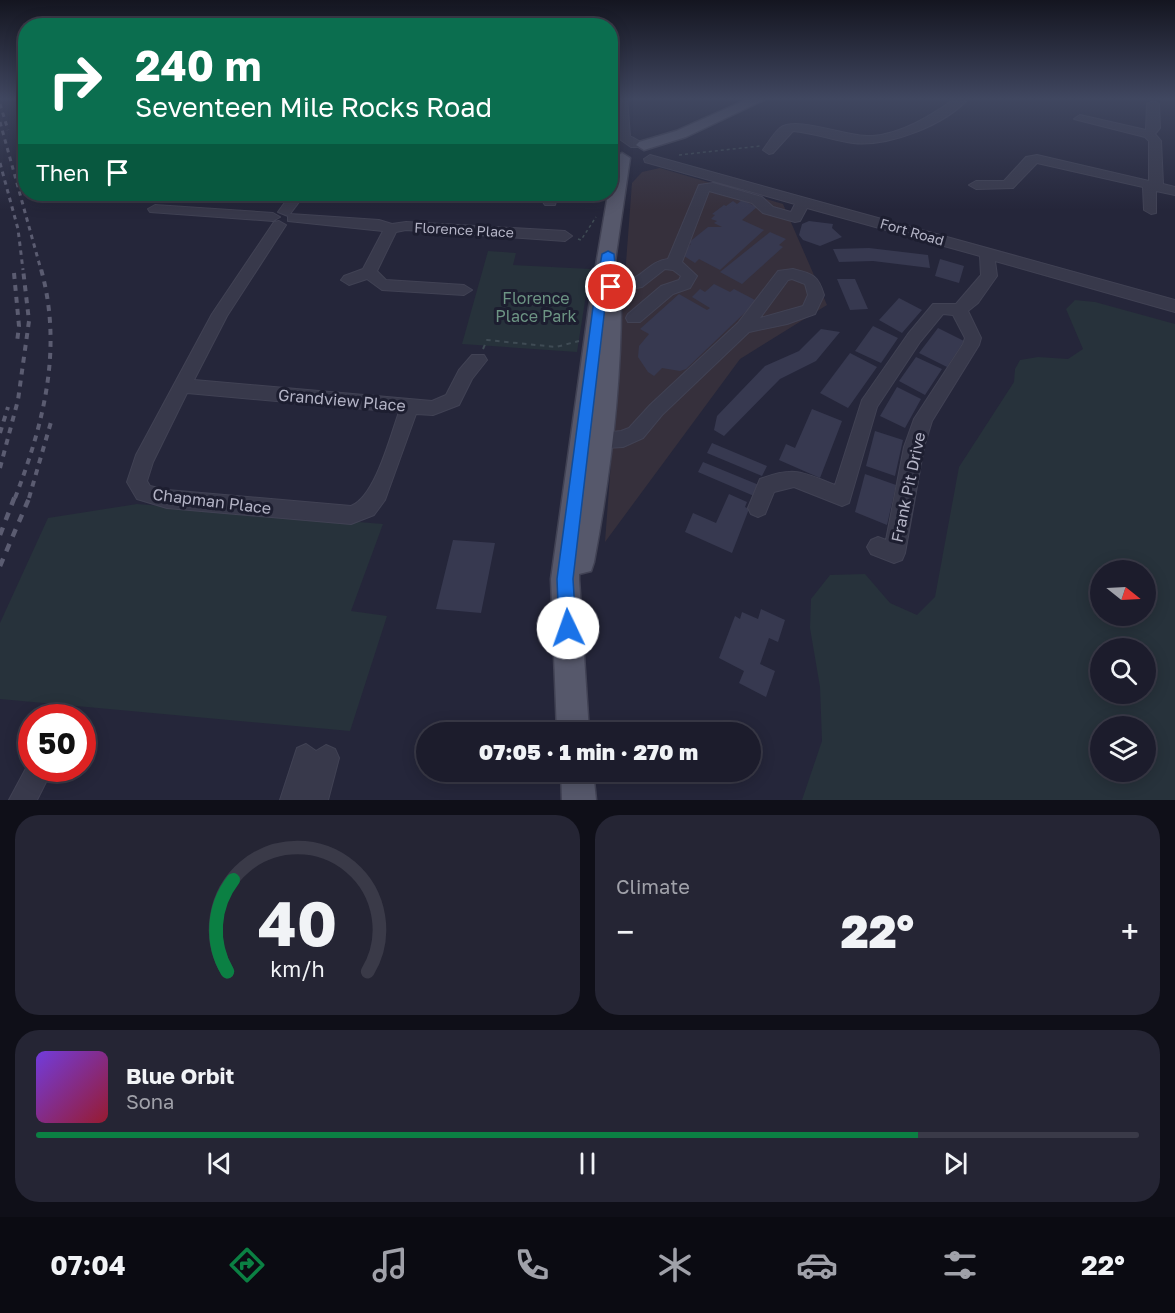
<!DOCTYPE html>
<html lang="en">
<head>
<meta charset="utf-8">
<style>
  :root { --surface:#1c1c2c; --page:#252534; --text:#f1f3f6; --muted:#a0a1a9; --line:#3a3a48; --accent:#0b8043 }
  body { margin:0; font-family:"Golos Text",sans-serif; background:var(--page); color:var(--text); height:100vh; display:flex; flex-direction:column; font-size:22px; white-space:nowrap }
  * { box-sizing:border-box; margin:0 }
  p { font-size:20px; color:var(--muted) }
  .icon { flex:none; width:33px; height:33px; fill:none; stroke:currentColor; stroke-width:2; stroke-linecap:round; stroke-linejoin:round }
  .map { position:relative; height:800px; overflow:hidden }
  .drawer { display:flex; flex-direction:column; gap:15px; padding:15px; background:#0f0f18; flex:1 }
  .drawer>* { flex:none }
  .banner { position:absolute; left:18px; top:18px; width:600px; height:183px; border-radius:24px; box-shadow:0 3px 15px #0003,0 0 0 2px var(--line); background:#0b6e4f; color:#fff; overflow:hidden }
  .needle { width:39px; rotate:108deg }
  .buttons { position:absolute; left:1090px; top:560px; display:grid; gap:12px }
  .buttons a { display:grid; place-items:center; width:66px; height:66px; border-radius:50%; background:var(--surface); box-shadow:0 3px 15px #0003,0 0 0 2px var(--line); font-size:30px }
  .speed { position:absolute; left:18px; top:704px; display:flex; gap:12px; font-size:30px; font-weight:700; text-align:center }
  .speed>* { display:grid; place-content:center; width:78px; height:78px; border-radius:50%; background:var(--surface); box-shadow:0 3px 15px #0003,0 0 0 2px var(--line); line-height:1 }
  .speed .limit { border:9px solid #d22; background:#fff; color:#111 }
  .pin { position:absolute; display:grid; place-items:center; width:51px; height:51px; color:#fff; margin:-26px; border:3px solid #fff; border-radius:50%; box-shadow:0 2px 6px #0007 }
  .me { position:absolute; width:66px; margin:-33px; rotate:357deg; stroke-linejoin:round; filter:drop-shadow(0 0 4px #0008) }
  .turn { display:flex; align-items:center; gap:21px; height:126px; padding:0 18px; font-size:27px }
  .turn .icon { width:78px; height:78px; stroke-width:2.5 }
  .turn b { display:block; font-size:42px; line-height:51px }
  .then { display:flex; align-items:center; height:57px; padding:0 18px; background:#0003; gap:12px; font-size:22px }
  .big { font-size:45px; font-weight:800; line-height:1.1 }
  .drawer .card { flex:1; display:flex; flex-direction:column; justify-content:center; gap:9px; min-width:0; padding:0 21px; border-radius:24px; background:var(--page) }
  .drawer .dial { align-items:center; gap:0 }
  .dial svg { height:156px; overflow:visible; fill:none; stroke:var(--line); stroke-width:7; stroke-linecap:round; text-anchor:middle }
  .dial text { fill:var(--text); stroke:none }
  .song { display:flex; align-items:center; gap:18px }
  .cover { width:72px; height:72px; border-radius:9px; background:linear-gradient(135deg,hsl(260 70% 55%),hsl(350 70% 35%)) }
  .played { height:6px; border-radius:3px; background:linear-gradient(90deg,var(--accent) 80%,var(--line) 80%) }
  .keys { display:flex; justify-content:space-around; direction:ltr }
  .heat { display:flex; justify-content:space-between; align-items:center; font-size:33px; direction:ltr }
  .drawer .tiles { flex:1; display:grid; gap:15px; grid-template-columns:1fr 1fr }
  .card:last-child { grid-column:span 2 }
  .trip { position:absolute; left:416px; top:722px; width:345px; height:60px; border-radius:30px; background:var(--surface); box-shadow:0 3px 15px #0003,0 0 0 2px var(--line); font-weight:800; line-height:60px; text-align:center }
  .tab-bar { display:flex; height:96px; justify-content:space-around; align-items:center; background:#0b0b12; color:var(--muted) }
  .tab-bar .icon { width:42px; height:42px }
  .tab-bar .on { color:var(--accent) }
  .tab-bar b { font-size:27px; color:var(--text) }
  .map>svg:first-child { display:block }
  .medical { fill:#36303c }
  .green { fill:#27323b; fill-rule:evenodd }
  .building { fill:#373950 }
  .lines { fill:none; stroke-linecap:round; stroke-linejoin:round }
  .minor-casing { stroke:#414254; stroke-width:2 }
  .major-casing { stroke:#414254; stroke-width:3 }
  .path-far1 { stroke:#3f4b54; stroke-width:1.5; stroke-dasharray:3 3; stroke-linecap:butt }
  .path { stroke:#3f4b54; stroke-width:2; stroke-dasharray:4.5 4.5; stroke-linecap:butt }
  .minor { fill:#38394b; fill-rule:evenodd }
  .major { fill:#56586b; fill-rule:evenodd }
  .rail-far2 { stroke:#5b5c71; stroke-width:3; stroke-dasharray:4.5 4.5; stroke-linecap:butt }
  .rail-far1 { stroke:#5b5c71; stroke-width:4; stroke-dasharray:6 6; stroke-linecap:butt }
  .rail { stroke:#5b5c71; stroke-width:4.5; stroke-dasharray:8 8; stroke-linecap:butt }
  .route { fill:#1a73e8; stroke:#114b97; stroke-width:1.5 }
  .labels { text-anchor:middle; stroke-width:6; stroke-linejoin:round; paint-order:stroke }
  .far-street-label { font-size:14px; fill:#b4b4c6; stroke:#1d1e30 }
  .park-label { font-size:16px; fill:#6d9584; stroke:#1d1e30 }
  .street-label { font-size:16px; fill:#b4b4c6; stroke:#1d1e30 }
</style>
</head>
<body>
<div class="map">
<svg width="1175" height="800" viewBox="0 0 1175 800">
  <rect width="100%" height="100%" fill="#25263a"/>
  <path class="medical" d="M660,168L783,204L827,305L740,359L605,542L632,183L642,172Z"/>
  <path class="green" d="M488,251L516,253L513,265L590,269L577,352L462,344Z
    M1075,300L1095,302L1175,324V800H802L822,741L820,687L810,628L811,599L830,575L865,574L890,603L917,615L935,597L959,467L1014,382L1015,369L1020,360L1038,357L1068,359L1083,349L1066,309ZM1101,570H1146V615H1101ZM1101,648H1146V693H1101ZM1101,726H1146V771H1101Z
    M137,504L383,524L351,611L387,616L350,731L0,699V623L48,518Z"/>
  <path class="building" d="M742,200L757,207L742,220L764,230L720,270L699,259L695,263L684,256V250L691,244L688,243L708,227H722L714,223L717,221L711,219L715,215L712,214L724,205L726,206L733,201L737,204Z
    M809,221L833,224L832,228L842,237L820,246L803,240L799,235L802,224Z
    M770,232L786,239L779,245L783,247L742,284L720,272Z
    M869,248L928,255L930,268L873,261L839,262L833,249Z
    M940,259L964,266L959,283L935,276Z
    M837,279H855L868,309L850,310Z
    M714,284L730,292L734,289L757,301L686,369L680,371L662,368L654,376L648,372L638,357L639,346L649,334L640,329L679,294L707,310L710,308L692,297L700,289L705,292Z
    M899,298L922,310L902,333L879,320Z
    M873,326L898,338L881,363L855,351Z
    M938,328L964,341L947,367L919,353Z
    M821,329L840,332L816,361L780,379L724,436L714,430L717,416L765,366L799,351Z
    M850,353L877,367L848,408L820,393Z
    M916,357L942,369L925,395L899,381Z
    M897,387L921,399L905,428L880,416Z
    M812,409L842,421L820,478L779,460L786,444L795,448Z
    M875,431L903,440L895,476L866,466Z
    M712,443L767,466L762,476L707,453Z
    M703,462L759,485L754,496L698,472Z
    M865,474L896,485L887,525L855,512Z
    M729,494L747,502L745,507L749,509L732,553L685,532L693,513L716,523Z
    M453,540L495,543L481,613L436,609Z
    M761,609L785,620L778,642L769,638L760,664L775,671L766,697L739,683L744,671L719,658L735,616L740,619L742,612L758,619Z"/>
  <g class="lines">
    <g class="minor-casing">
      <path id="minor" d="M616,98H627L630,136L639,141V147H631L618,138L615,126Z
        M956,98H969C945,125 889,147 853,143C833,140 814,133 793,131L773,153L769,154L763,150C768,143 774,133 780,128C796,115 849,138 872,136C902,134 932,115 956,98Z
        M1153,101L1159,104L1160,128L1155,134L1161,141L1163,184L1175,187V195L1156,191V213L1151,214L1144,210L1143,187L1037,163L1013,188L976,189L969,185L976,181H1004L1026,157L1037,155L1149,181V141L1145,137L1074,119L1080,115L1146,130L1147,104Z
        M650,155L1175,300V312L995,261L997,276L978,303L968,311L981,338L979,345L932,421L924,447L905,553L902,560L894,563L871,554L867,547L871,540L878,537L886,540L904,447L914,419L963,344L965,338L953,315L943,314L920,342L877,407L849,503L842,506L794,487L774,492L765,514L758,517L751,514L748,508L760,479C795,466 802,472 835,485L862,400L908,334L933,304H956L981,275L980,256L807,208L800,221L795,222L763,213L752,203L709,191L682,262L697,276L690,288L673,294L640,322H628L626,318L628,314L661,286L679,280L681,276L673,270L665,269L642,287L611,292L603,287C610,278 621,283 630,280C645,274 651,261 668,259L699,185L713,183L762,197L773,207L791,212L795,204L645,162L644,159Z
        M291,194H305L290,214L379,220L392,224L406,222L565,231L572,236L565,241L406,230L396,232L377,271L386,280L464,285L472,290L464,295L382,290L367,279L349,285L341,280L344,276L363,269L383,231L288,221V216L278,212Z
        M546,194H558L555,205H545L543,202Z
        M155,205L273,213L280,217L273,221L150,212L148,209Z
        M279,221L286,225L227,316L194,380L432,401L446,395L459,370L472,355H484L487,360L472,379L459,405L433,415L416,414L385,500L374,515L351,524L167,508L137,499L127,482L136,455L212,314L274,222ZM187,393L399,412C390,437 375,497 351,506L167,490L150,486L147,481L153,462Z
        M793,269C813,274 818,275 824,295L815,314L787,324L749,332L662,415L643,438L623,447L590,449L583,447L581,441L583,435L621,431L629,428L650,405L738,323L778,271ZM792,279L805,284L808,295L803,306L760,318L788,280Z
        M306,744L316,751L326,745L335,749L339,758L328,800H280L297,748Z
        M31,759L32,768H53L37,800H9Z"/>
    </g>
    <g class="major-casing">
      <path id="major" d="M750,98H768L686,137L644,150L636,145L639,142L676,131Z
        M622,153L630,158L610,296L618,298L621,303C621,391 610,476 594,562L591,571L579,574V579L589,732H557L551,579L589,307L608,194H610L614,158Z
        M561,771H593L596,800H562Z"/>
    </g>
    <path class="path-far1" d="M679,155L760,146
      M578,239L581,240L596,217"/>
    <path class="path" d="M483,349L487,340L556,347L579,341"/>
    <use href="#minor" class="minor"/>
    <use href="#major" class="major"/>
    <path class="rail-far2" d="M0,104L8,130
      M0,122L41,270
      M0,163L18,229L23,270"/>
    <path class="rail-far1" d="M14,273L19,326L17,342
      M0,433L8,407
      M0,468L18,400L29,321L23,269
      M15,498C44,423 63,348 41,269
      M29,498L51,422"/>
    <path class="rail" d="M0,535L15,496
      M0,566L30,496"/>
  </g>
  <linearGradient id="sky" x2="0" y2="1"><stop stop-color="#141520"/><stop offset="0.47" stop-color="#404760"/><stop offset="1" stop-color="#404760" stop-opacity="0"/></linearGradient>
  <rect width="1175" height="210" fill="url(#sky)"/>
  <path class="route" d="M608,251L614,254L617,287L615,289L608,290L605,307L573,579L576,628L574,634L568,637L561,634L559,628L557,579L593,307L602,254Z"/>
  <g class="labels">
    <g class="far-street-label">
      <text transform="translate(464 230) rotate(3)" y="5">Florence Place</text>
      <text transform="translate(912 232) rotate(16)" y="5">Fort Road</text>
    </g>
    <g class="park-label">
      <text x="536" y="304">Florence<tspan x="536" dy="18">Place Park</tspan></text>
    </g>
    <g class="street-label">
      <text transform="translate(342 400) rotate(5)" y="6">Grandview Place</text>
      <text transform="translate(908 487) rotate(-78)" y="6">Frank Pit Drive</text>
      <text transform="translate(212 501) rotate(7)" y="6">Chapman Place</text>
    </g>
  </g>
</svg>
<div class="buttons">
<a><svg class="needle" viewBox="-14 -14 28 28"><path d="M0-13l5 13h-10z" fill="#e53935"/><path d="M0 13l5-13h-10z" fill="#a0a1a9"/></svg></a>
<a><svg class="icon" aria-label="search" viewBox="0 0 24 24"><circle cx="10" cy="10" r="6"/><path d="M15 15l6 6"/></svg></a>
<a><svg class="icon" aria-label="layers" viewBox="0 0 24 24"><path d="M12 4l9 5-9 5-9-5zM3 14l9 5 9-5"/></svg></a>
</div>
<div class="speed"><div class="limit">50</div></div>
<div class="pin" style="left:611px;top:287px;background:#d93025"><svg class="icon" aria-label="arrive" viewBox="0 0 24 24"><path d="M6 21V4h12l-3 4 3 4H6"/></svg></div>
<svg class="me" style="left:568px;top:628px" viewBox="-20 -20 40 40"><circle r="19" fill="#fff"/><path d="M0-13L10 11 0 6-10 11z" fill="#1a73e8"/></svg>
<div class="trip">07:05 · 1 min · 270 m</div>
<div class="banner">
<div class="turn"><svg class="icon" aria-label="right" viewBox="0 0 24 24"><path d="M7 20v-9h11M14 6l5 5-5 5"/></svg><div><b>240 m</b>Seventeen Mile Rocks Road</div></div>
<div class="then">Then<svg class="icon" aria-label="arrive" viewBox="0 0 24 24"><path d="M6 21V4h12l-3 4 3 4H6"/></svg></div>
</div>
</div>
<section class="drawer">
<div class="tiles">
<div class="card dial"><svg viewBox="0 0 100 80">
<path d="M14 69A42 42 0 1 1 86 69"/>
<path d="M14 69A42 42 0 0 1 17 22" stroke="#0b8043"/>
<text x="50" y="56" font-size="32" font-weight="700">40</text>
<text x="50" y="72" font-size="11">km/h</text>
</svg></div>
<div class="card"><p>Climate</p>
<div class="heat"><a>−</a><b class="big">22°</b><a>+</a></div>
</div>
<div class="card">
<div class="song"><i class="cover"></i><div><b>Blue Orbit</b><p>Sona</p></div></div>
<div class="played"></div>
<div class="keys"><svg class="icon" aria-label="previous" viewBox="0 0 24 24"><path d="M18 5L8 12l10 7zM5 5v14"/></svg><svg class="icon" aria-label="pause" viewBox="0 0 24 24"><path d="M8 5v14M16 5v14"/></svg><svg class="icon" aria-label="next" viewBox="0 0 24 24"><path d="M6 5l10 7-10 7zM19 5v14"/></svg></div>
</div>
</div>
</section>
<nav class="tab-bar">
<b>07:04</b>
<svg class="icon on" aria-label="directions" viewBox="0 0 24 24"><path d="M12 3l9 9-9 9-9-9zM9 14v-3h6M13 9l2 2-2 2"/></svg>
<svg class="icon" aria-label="music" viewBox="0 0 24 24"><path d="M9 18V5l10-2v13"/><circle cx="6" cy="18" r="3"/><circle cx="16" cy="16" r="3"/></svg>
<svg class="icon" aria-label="phone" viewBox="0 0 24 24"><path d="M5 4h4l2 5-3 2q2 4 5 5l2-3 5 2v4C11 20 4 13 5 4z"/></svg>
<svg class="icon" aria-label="climate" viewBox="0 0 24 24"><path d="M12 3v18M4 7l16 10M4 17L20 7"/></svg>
<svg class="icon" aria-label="car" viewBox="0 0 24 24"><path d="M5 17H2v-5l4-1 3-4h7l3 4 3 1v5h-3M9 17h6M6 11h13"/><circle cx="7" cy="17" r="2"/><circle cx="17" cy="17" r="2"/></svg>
<svg class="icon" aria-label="filters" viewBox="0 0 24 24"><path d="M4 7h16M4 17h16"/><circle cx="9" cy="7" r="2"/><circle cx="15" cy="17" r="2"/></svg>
<b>22°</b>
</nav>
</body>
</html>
